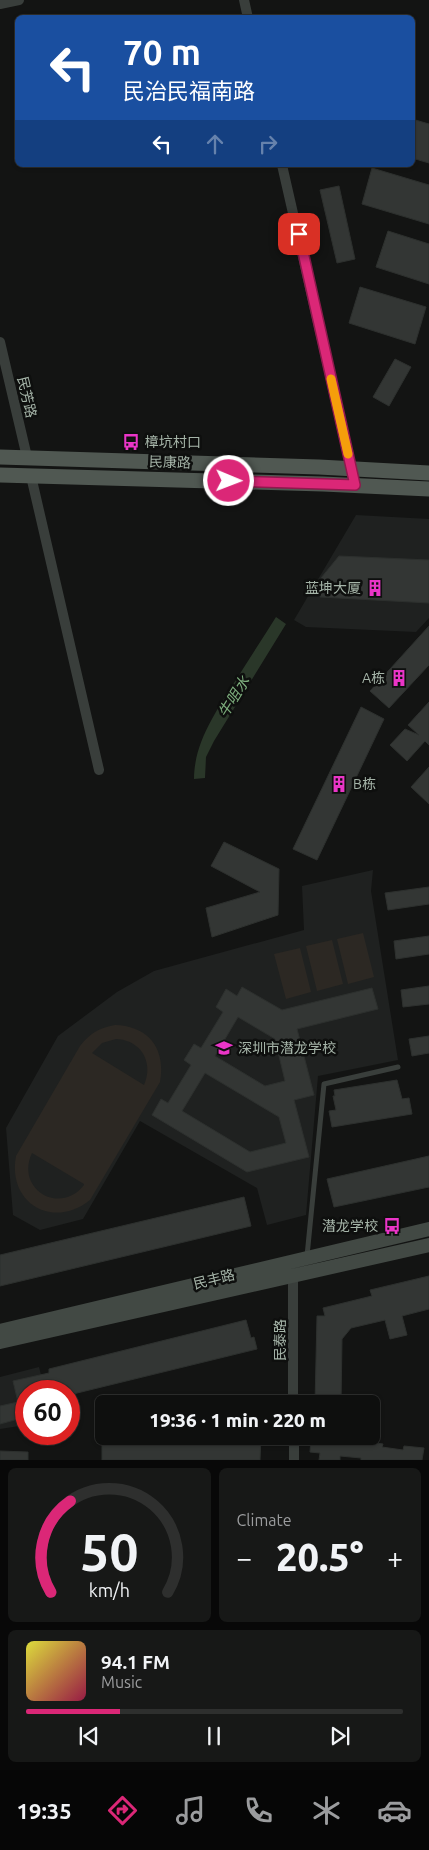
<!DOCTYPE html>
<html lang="en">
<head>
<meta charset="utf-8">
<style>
  :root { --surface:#0e0f0e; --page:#171817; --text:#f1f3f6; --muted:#9b9c9e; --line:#2e2f2e; --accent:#db2777 }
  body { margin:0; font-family:Ubuntu,"Noto Sans SC",sans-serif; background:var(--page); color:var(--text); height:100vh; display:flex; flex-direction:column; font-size:19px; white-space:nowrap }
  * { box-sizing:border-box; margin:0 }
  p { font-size:16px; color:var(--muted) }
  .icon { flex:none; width:28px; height:28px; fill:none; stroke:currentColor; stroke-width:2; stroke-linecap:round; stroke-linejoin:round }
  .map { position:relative; height:1460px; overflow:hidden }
  .sheet { display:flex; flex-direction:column; gap:8px; padding:8px; background:#080808; flex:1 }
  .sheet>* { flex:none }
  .top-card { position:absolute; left:15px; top:15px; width:400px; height:152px; border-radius:8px; box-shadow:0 1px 4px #0004,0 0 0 1px var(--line); background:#1a4fa0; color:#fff; overflow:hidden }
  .speed { position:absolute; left:15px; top:1380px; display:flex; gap:10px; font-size:25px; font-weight:700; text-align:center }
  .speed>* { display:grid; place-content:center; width:65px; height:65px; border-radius:50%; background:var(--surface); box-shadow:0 1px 4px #0004,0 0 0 1px var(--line); line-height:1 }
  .speed .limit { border:8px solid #d22; background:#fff; color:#111 }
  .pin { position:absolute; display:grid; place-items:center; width:42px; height:42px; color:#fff; margin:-21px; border-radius:10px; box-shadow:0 2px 8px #0006 }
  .me { position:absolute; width:55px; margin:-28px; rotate:91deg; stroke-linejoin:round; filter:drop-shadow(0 0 4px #0008) }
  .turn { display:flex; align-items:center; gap:18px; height:105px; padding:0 25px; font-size:22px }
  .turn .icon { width:65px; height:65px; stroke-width:2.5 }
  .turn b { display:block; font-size:35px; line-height:42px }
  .lanes { display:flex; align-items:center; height:48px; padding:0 25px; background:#0003; justify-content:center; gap:25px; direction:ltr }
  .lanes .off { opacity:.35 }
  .big { font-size:38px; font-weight:800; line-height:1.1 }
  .sheet .card { flex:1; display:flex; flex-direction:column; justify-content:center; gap:8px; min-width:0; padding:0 18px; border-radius:8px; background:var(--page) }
  .sheet .dial { align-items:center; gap:0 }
  .dial svg { height:130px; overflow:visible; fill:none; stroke:var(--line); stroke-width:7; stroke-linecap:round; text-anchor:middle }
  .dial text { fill:var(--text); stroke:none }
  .song { display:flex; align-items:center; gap:15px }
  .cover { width:60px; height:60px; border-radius:8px; background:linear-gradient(135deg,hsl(60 70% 55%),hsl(340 70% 35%)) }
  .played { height:5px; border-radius:2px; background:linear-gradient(90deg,var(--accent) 25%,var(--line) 25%) }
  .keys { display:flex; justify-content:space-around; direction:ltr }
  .heat { display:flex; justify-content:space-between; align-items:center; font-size:28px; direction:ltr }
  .sheet .tiles { flex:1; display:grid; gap:8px; grid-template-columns:1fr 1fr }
  .card:last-child { grid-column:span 2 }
  .trip { position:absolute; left:95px; top:1395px; width:285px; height:50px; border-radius:8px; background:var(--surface); box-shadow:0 1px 4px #0004,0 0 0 1px var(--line); font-weight:800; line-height:50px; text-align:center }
  .tabs { display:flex; height:80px; justify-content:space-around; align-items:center; background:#060606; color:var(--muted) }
  .tabs .icon { width:35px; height:35px }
  .tabs .on { color:var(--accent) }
  .tabs b { font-size:22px; color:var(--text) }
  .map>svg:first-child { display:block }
  .built { fill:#1f2120 }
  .green { fill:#2c2823; fill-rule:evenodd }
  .water { fill:#2a3729 }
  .building { fill:#333634; stroke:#2d302e; fill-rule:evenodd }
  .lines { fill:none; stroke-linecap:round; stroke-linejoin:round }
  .lane { stroke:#393e3b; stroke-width:5 }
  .street { stroke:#393e3b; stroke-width:10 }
  .secondary { stroke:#424944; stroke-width:14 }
  .primary { stroke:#505852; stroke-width:15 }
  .route-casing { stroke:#8e194d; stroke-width:12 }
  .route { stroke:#db2777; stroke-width:9 }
  .slow { stroke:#f59e0b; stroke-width:9 }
  .labels { text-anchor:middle; stroke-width:5; stroke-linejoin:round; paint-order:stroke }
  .street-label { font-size:14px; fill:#a5b4a8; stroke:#0e0f0e }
  .poi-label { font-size:14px; fill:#a5b4a8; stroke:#0e0f0e; text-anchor:start }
  .water-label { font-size:15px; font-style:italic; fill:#7dae7d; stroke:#0e0f0e }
</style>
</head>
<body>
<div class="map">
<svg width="429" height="1460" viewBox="0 0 429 1460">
  <rect width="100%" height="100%" fill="#131413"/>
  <path class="built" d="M356,515L429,519V618L416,632L306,627L294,620Z
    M373,870L371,891L398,1060L318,1076L306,1215L267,1225L257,1188L140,1121L83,1219L40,1230L13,1215L6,1128L58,1036L117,992L154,971L304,930L302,886Z
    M39,1367L45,1391H26V1425L0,1429V1377Z"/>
  <path class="green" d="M363,933L374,977L348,984L337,939Z
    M332,940L343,984L317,991L306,946Z
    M300,948L311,992L286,999L274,954Z
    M115,1025C149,1026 166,1049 160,1082L90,1200C53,1230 7,1203 16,1156L80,1046C90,1033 99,1028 115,1025ZM116,1039C141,1040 154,1062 144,1085L92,1053L102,1043ZM32,1153L84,1184V1185C60,1216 15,1189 32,1153Z"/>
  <path class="water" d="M276,617L286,624L214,741L206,757L205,778L194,779C194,742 217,710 236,680C249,659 263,638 276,617Z"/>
  <path class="building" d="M412,119L429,124V163L412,158Z
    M372,168L429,185V224L362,204Z
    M339,186L355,259L337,263L320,190Z
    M388,231L429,244V284L376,267Z
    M360,287L426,307L415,344L349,323Z
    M395,359L411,367L389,406L373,397Z
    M339,556L429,560V603L320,597L321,578Z
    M429,626V665L389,708L370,691Z
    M429,702V745L425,741L407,761L390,745L405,729L419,735L408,725Z
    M361,707L384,719L317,860L293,849Z
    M429,767V804L411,787Z
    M224,842L279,869L278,915L212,937L206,908L260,892L211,866Z
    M429,887V904L388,910L385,893Z
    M429,936V954L396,959L394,941Z
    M429,986V1004L403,1007L401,990Z
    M242,987L282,1010L372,988L378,1009L297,1029L314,1095L294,1100L309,1157L247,1172L152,1115L161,1099L168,1103L191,1065L184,1060L194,1044L201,1048L223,1012L216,1007L226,989L237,996ZM238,1017L275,1039L285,1081L265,1086L215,1056ZM205,1073L279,1117L286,1143L250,1152L182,1111Z
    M429,1036V1053L412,1056L409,1039Z
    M397,1080L402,1099L409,1098L412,1114L332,1127L329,1111L336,1110L333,1096H335L334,1090Z
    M429,1156V1187L334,1207L327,1179Z
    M244,1197L251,1226L0,1286V1255Z
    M429,1276V1309L402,1316L407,1335L390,1339L385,1320L351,1328L342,1339L341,1404H315L317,1316H325L323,1308L372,1296L370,1290Z
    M246,1320L251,1338L254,1337L257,1349L69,1395V1391H26V1421L23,1422L22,1418L0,1424V1406L18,1402L13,1381L49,1373V1369Z
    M102,1436H261L260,1460H102Z
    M322,1436L342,1438V1442L363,1445V1441L383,1444L382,1447L403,1450L404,1446L424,1448L422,1460H361V1458L340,1456V1460H319L320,1453L310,1452L311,1439L322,1440Z
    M0,1451L28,1452V1460H0Z"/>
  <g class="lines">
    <path class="lane" d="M307,1256L324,1084L398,1067"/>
    <path class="street" d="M244,0L248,18
      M0,4L19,0
      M282,165L355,485
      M0,342L27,457
      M31,476L99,770
      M293,1276V1404
      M294,1436V1460"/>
    <path class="secondary" d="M0,1331L429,1229
      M0,1342L429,1245"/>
    <path class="primary" d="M0,457L319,467L429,473
      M0,475L323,484L429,489"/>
  </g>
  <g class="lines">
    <g class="route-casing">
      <path id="route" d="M229,481L355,485L299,234"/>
    </g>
    <use href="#route" class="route"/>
    <path class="slow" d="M331,379L348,454"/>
  </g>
  <defs>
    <g id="bus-bare" transform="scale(1.35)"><path d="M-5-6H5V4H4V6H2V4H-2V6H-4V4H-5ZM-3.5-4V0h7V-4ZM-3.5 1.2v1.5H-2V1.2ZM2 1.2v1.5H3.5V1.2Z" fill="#ea35c7" stroke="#0e0f0e" stroke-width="2.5" paint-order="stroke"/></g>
    <g id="building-bare" transform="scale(1.35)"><path d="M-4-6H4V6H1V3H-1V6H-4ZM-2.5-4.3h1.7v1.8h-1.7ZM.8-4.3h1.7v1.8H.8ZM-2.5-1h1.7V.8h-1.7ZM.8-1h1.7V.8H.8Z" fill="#ea35c7" stroke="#0e0f0e" stroke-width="2.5" paint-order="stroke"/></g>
    <g id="school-bare" transform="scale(1.35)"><path d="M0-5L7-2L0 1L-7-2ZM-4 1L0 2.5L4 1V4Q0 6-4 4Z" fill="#ea35c7" stroke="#0e0f0e" stroke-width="2.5" paint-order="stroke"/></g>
  </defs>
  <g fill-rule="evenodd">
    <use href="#bus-bare" x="131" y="442"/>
    <use href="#building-bare" x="375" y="588"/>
    <use href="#building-bare" x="399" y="678"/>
    <use href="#building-bare" x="339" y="784"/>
    <use href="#school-bare" x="224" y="1048"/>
    <use href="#bus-bare" x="392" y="1226"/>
  </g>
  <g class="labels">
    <g class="street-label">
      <text transform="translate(27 397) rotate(77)" y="5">民芳路</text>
      <text transform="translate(170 462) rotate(2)" y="5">民康路</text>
      <text transform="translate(214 1279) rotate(-14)" y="5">民丰路</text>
      <text transform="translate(280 1340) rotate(-90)" y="5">民泰路</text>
    </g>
    <g class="poi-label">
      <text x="145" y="447">樟坑村口</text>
      <text x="361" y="593" text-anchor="end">蓝坤大厦</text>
      <text x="385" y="683" text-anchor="end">A栋</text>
      <text x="353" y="789">B栋</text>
      <text x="238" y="1053">深圳市潜龙学校</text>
      <text x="378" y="1231" text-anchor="end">潜龙学校</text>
    </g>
    <g class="water-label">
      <text transform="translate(234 697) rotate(-58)" y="5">牛咀水</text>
    </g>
  </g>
</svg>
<div class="speed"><div class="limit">60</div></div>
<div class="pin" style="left:299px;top:234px;background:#d93025"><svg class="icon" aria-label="arrive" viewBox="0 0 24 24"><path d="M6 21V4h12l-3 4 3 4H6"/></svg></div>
<svg class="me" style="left:229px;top:481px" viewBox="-20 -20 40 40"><circle r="17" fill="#db2777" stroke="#fff" stroke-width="3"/><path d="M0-11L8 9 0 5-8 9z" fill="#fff"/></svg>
<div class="trip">19:36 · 1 min · 220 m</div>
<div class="top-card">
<div class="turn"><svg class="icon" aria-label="left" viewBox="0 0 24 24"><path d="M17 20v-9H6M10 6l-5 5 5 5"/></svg><div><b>70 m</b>民治民福南路</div></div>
<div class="lanes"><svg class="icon" aria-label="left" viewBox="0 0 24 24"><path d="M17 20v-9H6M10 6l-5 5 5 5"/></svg><svg class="icon off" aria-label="ahead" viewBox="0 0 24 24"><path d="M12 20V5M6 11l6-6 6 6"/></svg><svg class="icon off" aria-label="right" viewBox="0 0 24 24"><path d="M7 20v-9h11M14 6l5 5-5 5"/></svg></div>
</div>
</div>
<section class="sheet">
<div class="tiles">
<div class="card dial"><svg viewBox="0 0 100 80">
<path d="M14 69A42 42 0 1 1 86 69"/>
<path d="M14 69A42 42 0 0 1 26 13" stroke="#db2777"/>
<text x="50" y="56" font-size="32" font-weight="700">50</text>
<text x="50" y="72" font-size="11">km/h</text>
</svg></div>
<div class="card"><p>Climate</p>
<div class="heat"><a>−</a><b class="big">20.5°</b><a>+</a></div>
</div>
<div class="card">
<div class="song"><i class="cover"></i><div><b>94.1 FM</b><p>Music</p></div></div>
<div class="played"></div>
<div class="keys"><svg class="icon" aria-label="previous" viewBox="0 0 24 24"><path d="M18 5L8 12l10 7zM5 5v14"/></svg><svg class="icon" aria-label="pause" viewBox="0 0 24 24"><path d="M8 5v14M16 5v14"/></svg><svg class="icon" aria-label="next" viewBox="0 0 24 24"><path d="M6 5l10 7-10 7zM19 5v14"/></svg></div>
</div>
</div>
</section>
<nav class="tabs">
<b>19:35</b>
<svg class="icon on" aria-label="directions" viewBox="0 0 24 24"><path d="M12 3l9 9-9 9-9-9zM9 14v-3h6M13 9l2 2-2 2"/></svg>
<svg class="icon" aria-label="music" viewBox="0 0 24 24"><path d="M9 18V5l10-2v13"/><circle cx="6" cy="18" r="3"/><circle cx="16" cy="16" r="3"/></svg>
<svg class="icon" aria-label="phone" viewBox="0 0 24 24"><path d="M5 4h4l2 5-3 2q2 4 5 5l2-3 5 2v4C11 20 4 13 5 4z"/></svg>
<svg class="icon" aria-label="climate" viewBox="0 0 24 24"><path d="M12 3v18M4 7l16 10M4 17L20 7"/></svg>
<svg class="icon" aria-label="car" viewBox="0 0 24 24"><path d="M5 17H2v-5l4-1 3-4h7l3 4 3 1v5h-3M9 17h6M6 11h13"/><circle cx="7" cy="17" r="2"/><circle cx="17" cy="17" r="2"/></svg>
</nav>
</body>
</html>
